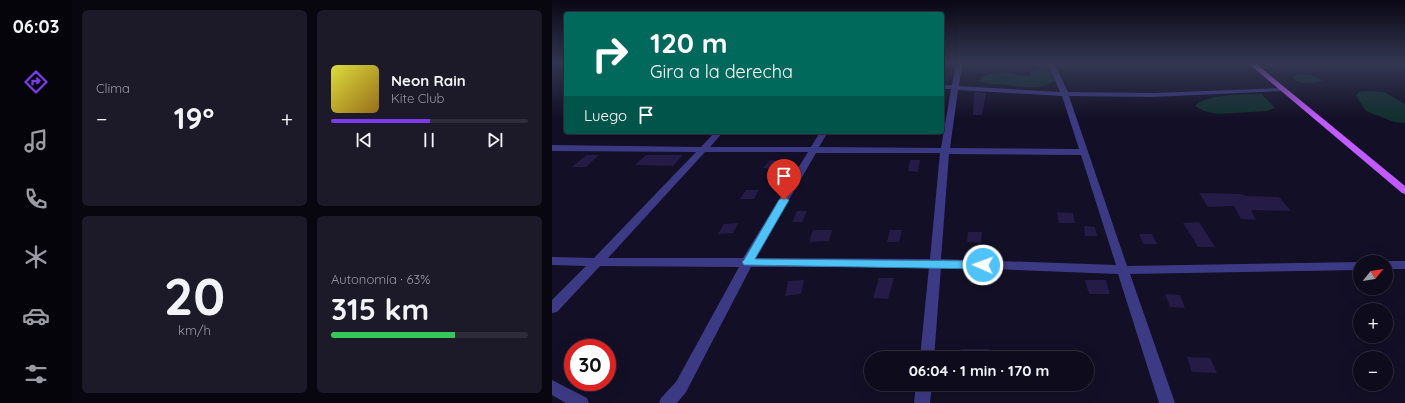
<!DOCTYPE html>
<html lang="es">
<head>
<meta charset="utf-8">
<style>
  :root { --surface:#0e0b1c; --page:#1c1929; --text:#f1f3f6; --muted:#9b9ba3; --line:#2e2b3b; --accent:#7c3aed }
  body { margin:0; font-family:Quicksand,sans-serif; background:var(--page); color:var(--text); height:100vh; display:flex; flex-direction:column; font-size:15px; white-space:nowrap }
  * { box-sizing:border-box; margin:0 }
  p { font-size:13px; color:var(--muted) }
  .icon { flex:none; width:22px; height:22px; fill:none; stroke:currentColor; stroke-width:2; stroke-linecap:round; stroke-linejoin:round }
  .map { position:relative; flex:1; overflow:hidden }
  .details { display:flex; flex-direction:column; gap:10px; padding:10px; background:#08060f; width:480px }
  .details>* { flex:none }
  .banner { position:absolute; left:12px; top:12px; width:380px; height:122px; border-radius:4px; box-shadow:0 4px 16px #0002,0 0 0 1px var(--line); background:#00695c; color:#fff; overflow:hidden }
  .needle { width:26px; rotate:60deg }
  .buttons { position:absolute; left:801px; top:255px; display:grid; gap:8px }
  .buttons a { display:grid; place-items:center; width:40px; height:40px; border-radius:50%; background:var(--surface); box-shadow:0 4px 16px #0002,0 0 0 1px var(--line); font-size:20px }
  .speed { position:absolute; left:12px; top:339px; display:flex; gap:8px; font-size:20px; font-weight:700; text-align:center }
  .speed>* { display:grid; place-content:center; width:52px; height:52px; border-radius:50%; background:var(--surface); box-shadow:0 4px 16px #0002,0 0 0 1px var(--line); line-height:1 }
  .speed .limit { border:6px solid #d22; background:#fff; color:#111 }
  .pin { position:absolute; display:grid; place-items:center; width:34px; height:34px; color:#fff; margin:-41px -17px; border-radius:50% 50% 50% 0; rotate:-45deg; box-shadow:0 0 4px #0007 }
  .pin .icon { rotate:45deg }
  .me { position:absolute; width:44px; margin:-22px; rotate:272deg; stroke-linejoin:round; filter:drop-shadow(0 0 3px #0008) }
  .turn { display:flex; align-items:center; gap:14px; height:84px; padding:0 20px; font-size:18px }
  .turn .icon { width:52px; height:52px; stroke-width:2.5 }
  .turn b { display:block; font-size:28px; line-height:34px }
  .then { display:flex; align-items:center; height:38px; padding:0 20px; background:#0003; gap:8px; font-size:15px }
  .big { font-size:30px; font-weight:800; line-height:1.1 }
  .details .widget { flex:1; display:flex; flex-direction:column; justify-content:center; gap:6px; min-width:0; padding:0 14px; border-radius:6px; background:var(--page) }
  .details .dial { align-items:center; gap:0 }
  .dial b { font-size:52px; line-height:1 }
  .song { display:flex; align-items:center; gap:12px }
  .cover { width:48px; height:48px; border-radius:6px; background:linear-gradient(135deg,hsl(60 70% 55%),hsl(40 70% 35%)) }
  .played { height:4px; border-radius:2px; background:linear-gradient(90deg,var(--accent) 50%,var(--line) 50%) }
  .keys { display:flex; justify-content:space-around; direction:ltr }
  .heat { display:flex; justify-content:space-between; align-items:center; font-size:22px; direction:ltr }
  .charge { height:6px; border-radius:3px; background:linear-gradient(90deg,#34c759 63%,var(--line) 0) }
  .details .tiles { flex:1; display:grid; gap:10px; grid-template-columns:repeat(2,1fr) }
  .trip { position:absolute; left:312px; top:351px; width:230px; height:40px; border-radius:20px; background:var(--surface); box-shadow:0 4px 16px #0002,0 0 0 1px var(--line); font-weight:800; line-height:40px; text-align:center }
  main { display:flex; flex:1; min-height:0 }
  .menu { display:flex; flex-direction:column; width:72px; justify-content:space-around; align-items:center; background:#06040b; color:var(--muted) }
  .menu .icon { width:28px; height:28px }
  .menu .on { color:var(--accent) }
  .menu b { font-size:18px; color:var(--text) }
  .map>svg:first-child { display:block }
  .green { fill:#12302f }
  .building { fill:#241b47 }
  .lines { fill:none; stroke-linecap:round; stroke-linejoin:round }
  .minor { fill:#3d3a85; fill-rule:evenodd }
  .major { fill:#c25bff; fill-rule:evenodd }
  .route { fill:#4fc3f7; stroke:#337fa1 }
</style>
</head>
<body>
<main>
<nav class="menu">
<b>06:03</b>
<svg class="icon on" aria-label="directions" viewBox="0 0 24 24"><path d="M12 3l9 9-9 9-9-9zM9 14v-3h6M13 9l2 2-2 2"/></svg>
<svg class="icon" aria-label="music" viewBox="0 0 24 24"><path d="M9 18V5l10-2v13"/><circle cx="6" cy="18" r="3"/><circle cx="16" cy="16" r="3"/></svg>
<svg class="icon" aria-label="phone" viewBox="0 0 24 24"><path d="M5 4h4l2 5-3 2q2 4 5 5l2-3 5 2v4C11 20 4 13 5 4z"/></svg>
<svg class="icon" aria-label="climate" viewBox="0 0 24 24"><path d="M12 3v18M4 7l16 10M4 17L20 7"/></svg>
<svg class="icon" aria-label="car" viewBox="0 0 24 24"><path d="M5 17H2v-5l4-1 3-4h7l3 4 3 1v5h-3M9 17h6M6 11h13"/><circle cx="7" cy="17" r="2"/><circle cx="17" cy="17" r="2"/></svg>
<svg class="icon" aria-label="filters" viewBox="0 0 24 24"><path d="M4 7h16M4 17h16"/><circle cx="9" cy="7" r="2"/><circle cx="15" cy="17" r="2"/></svg>
</nav>
<section class="details">
<div class="tiles">
<div class="widget"><p>Clima</p>
<div class="heat"><a>−</a><b class="big">19°</b><a>+</a></div>
</div>
<div class="widget">
<div class="song"><i class="cover"></i><div><b>Neon Rain</b><p>Kite Club</p></div></div>
<div class="played"></div>
<div class="keys"><svg class="icon" aria-label="previous" viewBox="0 0 24 24"><path d="M18 5L8 12l10 7zM5 5v14"/></svg><svg class="icon" aria-label="pause" viewBox="0 0 24 24"><path d="M8 5v14M16 5v14"/></svg><svg class="icon" aria-label="next" viewBox="0 0 24 24"><path d="M6 5l10 7-10 7zM19 5v14"/></svg></div>
</div>
<div class="widget dial"><b>20</b><p>km/h</p></div>
<div class="widget"><p>Autonomía · 63%</p><b class="big">315 km</b><div class="charge"></div></div>
</div>
</section>
<div class="map">
<svg width="853" height="403" viewBox="0 0 853 403">
  <rect width="100%" height="100%" fill="#130f26"/>
  <path class="green" d="M488,69L499,71L503,80C489,91 470,87 454,85C445,84 437,84 428,82L429,77C439,74 449,71 459,73C468,75 470,76 479,76V71Z
    M747,74L760,76L771,81C760,83 748,86 740,77Z
    M818,91L832,92L853,104V123L842,122L814,111L804,96L807,92Z
    M710,94L723,108L715,111L665,114L652,111L643,106C655,93 693,95 710,94Z"/>
  <path class="building" d="M422,92L434,93L430,115H421Z
    M34,155H47L34,167H20Z
    M94,155H131L121,166L83,165Z
    M218,160L232,161L226,169L211,168Z
    M358,160H368L366,172L356,171Z
    M194,190H207L202,199H188Z
    M647,193L690,194L694,196L727,197L739,211L699,210L704,220L689,219L682,206L656,207Z
    M245,211H255L250,222H240Z
    M505,212L521,213L523,223H507Z
    M647,222L663,247H646L631,223Z
    M186,223L181,233L166,234L172,224Z
    M532,226L543,227L545,236H533Z
    M261,230H280L277,241L257,242Z
    M338,230H350L347,242H335Z
    M416,232H430L429,243L415,242Z
    M587,234H600L605,244H591Z
    M327,278H342L336,299L321,298Z
    M252,280L249,294L233,296L236,281Z
    M533,280H554L558,294H537Z
    M613,294L628,295L633,308L618,307Z
    M409,349H437L438,358H408Z
    M635,357L658,358L665,373L640,372Z"/>
  <g class="lines">
    <path class="minor" d="M404,63H410L407,86L508,92L496,63H502L516,92L600,93L732,88V90L730,91L600,97L517,96L575,266L808,262V270L578,274L623,403H607L566,274L389,267L382,358H368L377,267H199L134,392L125,403H107L109,398L124,382L187,267L48,266L5,312L0,313V300L34,266L0,265V257L42,258L144,152L0,151V145L149,147L163,132H171L158,147H259L268,132H276L267,147L389,148L399,89H390V85H400ZM406,90L510,96L527,149L398,148ZM153,152H256L191,258H56ZM264,153H388L378,259L203,258ZM397,154L529,155L564,265L389,259Z
      M834,261H853V269H834V262H830Z
      M0,380L35,398L37,403H14L0,395Z
      M364,384H380L378,403H362Z"/>
    <path class="major" d="M696,63H703L853,186V194L850,193Z"/>
  </g>
  <linearGradient id="sky" x2="0" y2="1"><stop stop-color="#0a0815"/><stop offset="0.53" stop-color="#333752"/><stop offset="1" stop-color="#333752" stop-opacity="0"/></linearGradient>
  <rect width="853" height="119" fill="url(#sky)"/>
  <path class="route" d="M232,197L237,200L203,259L431,261L435,262L437,265L435,268L431,269L192,265L190,262L192,260L227,200Z"/>
</svg>
<div class="buttons">
<a><svg class="needle" viewBox="-14 -14 28 28"><path d="M0-13l5 13h-10z" fill="#e53935"/><path d="M0 13l5-13h-10z" fill="#9b9ba3"/></svg></a>
<a>+</a>
<a>−</a>
</div>
<div class="speed"><div class="limit">30</div></div>
<div class="pin" style="left:232px;top:200px;background:#d93025"><svg class="icon" aria-label="arrive" viewBox="0 0 24 24"><path d="M6 21V4h12l-3 4 3 4H6"/></svg></div>
<svg class="me" style="left:431px;top:265px" viewBox="-20 -20 40 40"><circle r="17" fill="#4fc3f7" stroke="#fff" stroke-width="3"/><path d="M0-11L8 9 0 5-8 9z" fill="#fff"/></svg>
<div class="trip">06:04 · 1 min · 170 m</div>
<div class="banner">
<div class="turn"><svg class="icon" aria-label="right" viewBox="0 0 24 24"><path d="M7 20v-9h11M14 6l5 5-5 5"/></svg><div><b>120 m</b>Gira a la derecha</div></div>
<div class="then">Luego<svg class="icon" aria-label="arrive" viewBox="0 0 24 24"><path d="M6 21V4h12l-3 4 3 4H6"/></svg></div>
</div>
</div>
</main>
</body>
</html>
